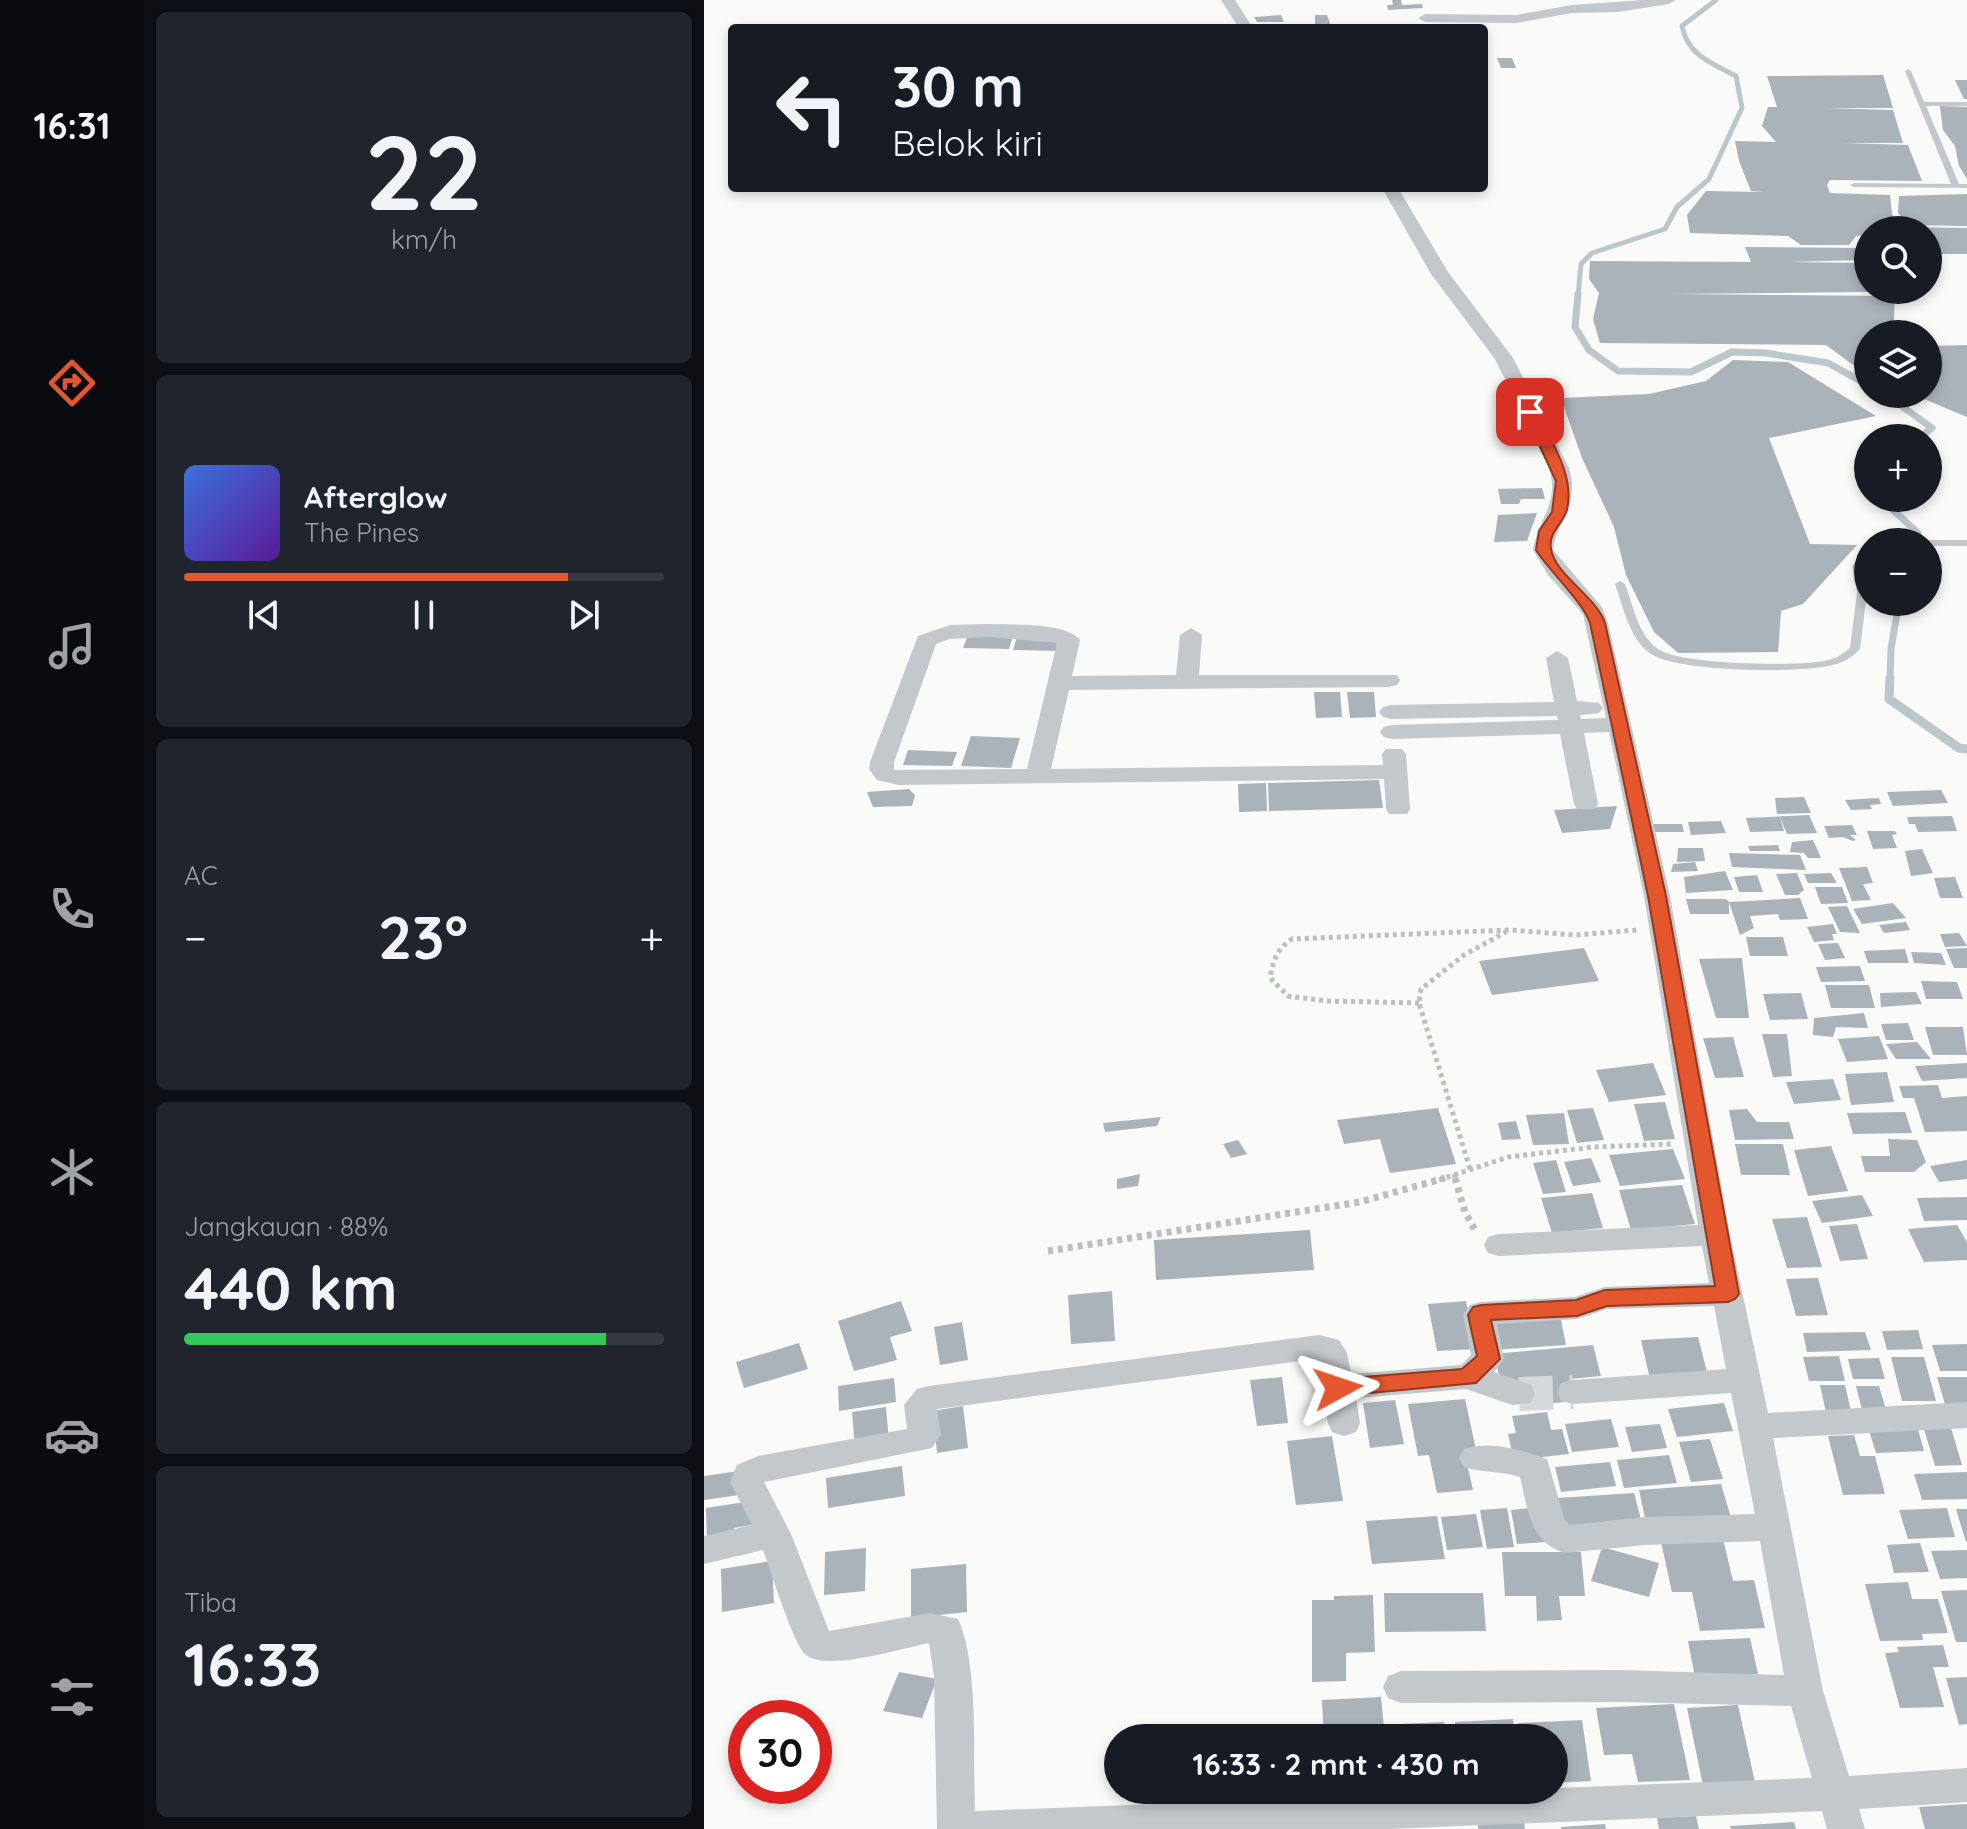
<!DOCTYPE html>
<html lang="id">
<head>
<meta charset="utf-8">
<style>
  :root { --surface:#171b24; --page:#20242c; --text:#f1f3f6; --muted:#9ea1a6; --line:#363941; --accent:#e4572e }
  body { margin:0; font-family:Quicksand,sans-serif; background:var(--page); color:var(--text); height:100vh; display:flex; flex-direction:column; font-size:30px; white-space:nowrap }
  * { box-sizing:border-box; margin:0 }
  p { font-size:26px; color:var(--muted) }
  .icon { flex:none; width:44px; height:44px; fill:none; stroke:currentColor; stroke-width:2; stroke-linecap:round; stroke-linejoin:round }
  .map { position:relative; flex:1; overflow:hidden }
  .drawer { display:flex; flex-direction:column; gap:12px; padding:12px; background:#0d0f14; width:560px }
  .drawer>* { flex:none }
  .banner { position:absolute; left:24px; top:24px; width:760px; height:168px; border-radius:8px; box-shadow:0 4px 12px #0003; background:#171b24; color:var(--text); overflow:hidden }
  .tools { position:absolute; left:1150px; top:216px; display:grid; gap:16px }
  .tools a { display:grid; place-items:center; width:88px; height:88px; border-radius:50%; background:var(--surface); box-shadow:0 4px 12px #0003; font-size:40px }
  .speed { position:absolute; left:24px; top:1700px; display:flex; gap:16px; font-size:40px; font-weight:700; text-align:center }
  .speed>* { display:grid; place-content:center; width:104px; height:104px; border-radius:50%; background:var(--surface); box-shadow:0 4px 12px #0003; line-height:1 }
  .speed .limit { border:12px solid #d22; background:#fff; color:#111 }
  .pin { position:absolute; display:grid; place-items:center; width:68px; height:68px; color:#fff; margin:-34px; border-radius:16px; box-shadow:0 4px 12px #0006 }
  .me { position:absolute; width:88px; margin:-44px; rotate:85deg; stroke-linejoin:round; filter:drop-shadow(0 0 6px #0008) }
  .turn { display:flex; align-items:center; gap:28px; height:168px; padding:0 32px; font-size:36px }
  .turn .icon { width:104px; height:104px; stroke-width:2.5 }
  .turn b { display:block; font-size:56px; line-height:68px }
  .big { font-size:60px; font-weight:800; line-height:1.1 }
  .drawer .card { flex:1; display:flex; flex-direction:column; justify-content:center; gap:12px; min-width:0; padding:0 28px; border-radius:12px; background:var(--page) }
  .drawer .dial { align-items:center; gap:0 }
  .dial b { font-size:104px; line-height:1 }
  .song { display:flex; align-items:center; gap:24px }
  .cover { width:96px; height:96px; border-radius:12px; background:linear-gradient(135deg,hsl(220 70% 55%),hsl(270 70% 35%)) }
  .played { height:8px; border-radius:4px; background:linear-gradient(90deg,var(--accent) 80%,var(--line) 80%) }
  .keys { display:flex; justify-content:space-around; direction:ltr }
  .heat { display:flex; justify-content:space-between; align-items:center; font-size:44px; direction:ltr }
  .charge { height:12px; border-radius:6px; background:linear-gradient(90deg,#34c759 88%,var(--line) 0) }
  .trip { position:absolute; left:400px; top:1724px; width:464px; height:80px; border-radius:40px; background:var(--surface); box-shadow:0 4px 12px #0003; font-weight:800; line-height:80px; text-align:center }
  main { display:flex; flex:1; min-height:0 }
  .menu { display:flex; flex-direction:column; width:144px; justify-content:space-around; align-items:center; background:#090b0e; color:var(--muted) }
  .menu .icon { width:56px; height:56px }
  .menu .on { color:var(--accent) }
  .menu b { font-size:36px; color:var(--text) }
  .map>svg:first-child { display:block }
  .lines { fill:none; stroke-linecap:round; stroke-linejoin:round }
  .stream-far2 { stroke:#bbc7cb; stroke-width:5 }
  .stream-far1 { stroke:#bbc7cb; stroke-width:7 }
  .stream { stroke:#bbc7cb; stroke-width:9 }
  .building { fill:#aab3b9 }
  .minor-tunnel { stroke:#d5d9db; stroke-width:34; stroke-dasharray:34 17; stroke-linecap:butt }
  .path-far1 { stroke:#bbbfc2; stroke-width:5; stroke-dasharray:4 4; stroke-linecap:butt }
  .path { stroke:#bbbfc2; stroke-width:7; stroke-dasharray:5 5; stroke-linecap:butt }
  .service { fill:#c3c8cc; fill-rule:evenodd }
  .minor { fill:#c3c8cc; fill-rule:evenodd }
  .route { fill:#e4572e; stroke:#94391e; stroke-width:2 }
</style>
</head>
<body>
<main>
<nav class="menu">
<b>16:31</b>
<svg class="icon on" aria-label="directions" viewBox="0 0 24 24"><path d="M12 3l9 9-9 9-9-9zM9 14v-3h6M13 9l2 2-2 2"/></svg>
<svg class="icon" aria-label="music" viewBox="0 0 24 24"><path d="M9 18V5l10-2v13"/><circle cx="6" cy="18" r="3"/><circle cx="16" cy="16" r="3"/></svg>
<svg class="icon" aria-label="phone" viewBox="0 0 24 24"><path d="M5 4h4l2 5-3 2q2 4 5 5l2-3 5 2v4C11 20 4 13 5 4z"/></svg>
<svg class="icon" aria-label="climate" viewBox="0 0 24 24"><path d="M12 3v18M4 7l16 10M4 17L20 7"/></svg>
<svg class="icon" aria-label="car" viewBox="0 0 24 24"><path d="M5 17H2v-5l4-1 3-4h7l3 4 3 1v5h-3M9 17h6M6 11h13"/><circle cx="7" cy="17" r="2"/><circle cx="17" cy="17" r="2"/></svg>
<svg class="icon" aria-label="filters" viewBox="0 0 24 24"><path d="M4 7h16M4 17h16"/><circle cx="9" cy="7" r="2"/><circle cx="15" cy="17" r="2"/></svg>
</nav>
<section class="drawer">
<div class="card dial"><b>22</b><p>km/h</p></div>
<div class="card">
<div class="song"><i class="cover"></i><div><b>Afterglow</b><p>The Pines</p></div></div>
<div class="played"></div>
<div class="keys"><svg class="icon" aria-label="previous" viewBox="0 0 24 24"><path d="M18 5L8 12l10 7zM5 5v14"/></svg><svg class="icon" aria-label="pause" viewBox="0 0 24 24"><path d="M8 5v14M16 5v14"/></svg><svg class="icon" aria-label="next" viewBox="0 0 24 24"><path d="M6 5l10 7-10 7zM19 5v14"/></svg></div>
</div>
<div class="card"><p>AC</p>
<div class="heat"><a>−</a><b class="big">23°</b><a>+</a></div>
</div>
<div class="card"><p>Jangkauan · 88%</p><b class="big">440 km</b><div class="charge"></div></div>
<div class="card"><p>Tiba</p><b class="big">16:33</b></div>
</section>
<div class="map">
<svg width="1263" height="1829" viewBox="0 0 1263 1829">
  <rect width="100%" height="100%" fill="#fafaf8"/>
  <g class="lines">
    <path class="stream-far2" d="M874,296L877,264L888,253L961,229L973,207L1005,179L1038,108L1032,76C1008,63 984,56 978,26L1012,0"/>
    <path class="stream-far1" d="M874,294L871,327L885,350L914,371L987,372L1028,352L1062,353L1124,363L1164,385
      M1181,394L1228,428L1215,438
      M1164,474L1156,479L1164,487
      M1176,498L1214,533L1213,542
      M1186,680L1187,649L1195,602"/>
    <path class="stream" d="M1186,678L1185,699L1255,748L1263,749"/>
  </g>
  <path class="building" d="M688,0H697L698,5L718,4L719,8L684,10L683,5H689Z
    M577,15L580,22H553L550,17Z
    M611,15H623L627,26L611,27Z
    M793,58H808L812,68H797Z
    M1179,75L1189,108H1121L1189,110L1199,143H1140L1204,145L1218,181L1126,180L1123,185L1126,193L1186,195L1188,214L1197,230H1164V235L1152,236L1145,245H1097L1084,236L986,233L983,215L1002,191L1060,192L1047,191L1035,161L1031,141L1072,142L1058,126L1064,107H1073L1063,76Z
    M1251,80H1263V99H1260Z
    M1236,106L1263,107V179L1255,166L1251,146L1239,130Z
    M1263,194V226L1201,225L1194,212L1195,196Z
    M1203,227L1263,228V254H1224V230H1203Z
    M1041,247L1155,248L1159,260L1086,262L1164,263V292L964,294L1191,296L1190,319L1194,334H1164V376L1122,345L896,343L889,319L895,293L885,279L886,261L1047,262Z
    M1263,345V417L1208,394H1224V346Z
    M1029,360L1084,362L1172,416L1065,438L1106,544L1153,545L1099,604L1077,611L1074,652L974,653L950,632L922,575L910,527L878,458L857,398L945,394L1002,381Z
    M838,488L841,499H817L815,504H797L794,489Z
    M833,513L823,541L790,542L794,515Z
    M264,635L309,636L305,649L259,648Z
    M313,637L359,638L356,651L309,650Z
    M610,692H636L638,717L612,718Z
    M643,692H670L672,717L646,718Z
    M267,736L316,738L307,768L257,766Z
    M204,750L253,752L248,766L199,765Z
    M675,780L679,808L565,811L564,783Z
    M562,783L563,811L535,812L534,784Z
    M205,789L211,795L208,806L169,807L163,792Z
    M1237,790L1244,803L1189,806L1183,792Z
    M1100,797L1107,813L1073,814L1071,798Z
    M1175,798L1177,804L1166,805L1168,809L1147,810L1141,800Z
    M913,806L906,829L858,833L850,810Z
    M1105,815L1113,833L1083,834L1076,817L1080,831L1046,832L1042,818Z
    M1248,816L1253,831L1214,832L1211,824H1205L1203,817Z
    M1017,821L1022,833L987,835L984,822Z
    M947,824H978L980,832H949Z
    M1148,825L1153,835H1146L1152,840L1149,841L1139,837L1125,838L1120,826Z
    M1163,831H1191L1193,834L1188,835L1193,848L1169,849Z
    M1109,840L1117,858H1104L1100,853L1086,852L1088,842Z
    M1074,845L1076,851H1046L1044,846Z
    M974,848H999L1001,861L973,862Z
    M1218,849L1229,873L1207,876L1201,851Z
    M1025,853L1096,855L1102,870L1028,867Z
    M991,862L994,871L967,872L969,864Z
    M1163,867L1169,883L1159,884L1167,900L1148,901L1135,868Z
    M1021,871L1029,890L982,893L980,877Z
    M1093,873L1100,890L1094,895H1081L1072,874Z
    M1127,873L1133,883H1104L1100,874Z
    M1053,875L1059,892H1035L1030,877Z
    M1251,877L1259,898H1236L1230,878Z
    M1111,887H1138L1144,903L1117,904Z
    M1096,898L1104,919L1076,920L1074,914L1046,916L1050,928L1036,935L1025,902V914H986L982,899H1022L1025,902Z
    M1189,903L1202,918L1158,924L1149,909Z
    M1143,906L1156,933L1136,932L1124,907Z
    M1202,922L1206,930L1180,933L1175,925Z
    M1129,924L1133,934H1128L1130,940L1110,942L1103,927Z
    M1255,933L1263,946L1241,947L1236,934Z
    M1042,937H1079L1084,956H1046Z
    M1134,943L1141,958L1121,960L1114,944Z
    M880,948L895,981L788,995L775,961Z
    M1263,948V968H1250L1242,949Z
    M1201,949L1205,963H1164L1160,951Z
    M1207,952L1237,953L1242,965L1210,963Z
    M1038,958L1045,1018H1012L995,959Z
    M1156,966L1161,981L1117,982L1112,967Z
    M1217,981L1253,982L1259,999H1222Z
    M1121,985H1165L1171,1008H1127Z
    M1212,992L1218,1004L1177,1007L1176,993Z
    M1097,993L1104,1019L1066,1020L1059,994Z
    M1160,1013L1164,1028L1132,1027L1129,1037L1109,1035L1110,1018Z
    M1204,1023L1210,1040H1182L1177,1024Z
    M1221,1027H1259L1263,1055H1229Z
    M1058,1034H1083L1088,1076L1069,1077Z
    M1175,1036L1184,1059L1143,1062L1134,1039Z
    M1029,1037L1040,1077L1011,1078L999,1038Z
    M1213,1042L1227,1059H1192L1182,1044Z
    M949,1063L962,1095L905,1102L892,1070Z
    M1263,1063V1078L1218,1081L1211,1066Z
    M1183,1072L1190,1102L1147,1105L1141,1074Z
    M1129,1079L1137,1100L1090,1104L1082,1082Z
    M1234,1085L1238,1098L1263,1096V1131L1221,1132L1210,1098H1199L1195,1086Z
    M961,1102L971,1139L940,1141L930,1104Z
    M734,1108L752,1164L686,1173L676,1139L640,1144L633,1120Z
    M889,1108L900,1140L873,1143L863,1110Z
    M1043,1109L1053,1122H1085L1090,1139L1031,1140L1025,1110Z
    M1201,1112L1208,1133L1149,1134L1143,1113Z
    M860,1113L865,1144L829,1145L822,1115Z
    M457,1117L453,1126L401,1132L399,1123Z
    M812,1121L817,1139L798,1140L794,1123Z
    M1184,1139L1213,1140L1222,1162L1210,1172H1161L1157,1156H1186Z
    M534,1140L543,1154L527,1158L519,1144Z
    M1031,1144H1079L1086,1175H1037Z
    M1127,1146L1144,1191L1104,1196L1090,1150Z
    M969,1149L981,1179L916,1186L905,1155Z
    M887,1158L897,1182L869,1186L860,1162Z
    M852,1160L862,1192L839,1194L829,1163Z
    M1263,1160V1179L1235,1182L1226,1166Z
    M436,1174L434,1186L413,1189V1179Z
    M978,1185L991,1224L927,1230L915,1190Z
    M888,1193L899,1228L848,1233L837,1198Z
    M1158,1195L1169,1216L1118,1223L1108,1201Z
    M1263,1197V1220L1220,1221L1213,1198Z
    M1103,1217L1118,1267L1083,1268L1068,1219Z
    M1153,1224L1164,1259L1136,1261L1125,1226Z
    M1253,1225L1263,1242V1260L1220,1262L1204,1229Z
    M606,1230L610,1270L452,1280L450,1240Z
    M1114,1278L1124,1315L1092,1316L1082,1279Z
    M408,1291L411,1341L367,1344L364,1295Z
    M197,1301L208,1331L186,1337L193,1360L150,1371L134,1321Z
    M762,1301L771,1349L733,1351L724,1304Z
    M855,1310L862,1345L788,1350L781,1315Z
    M258,1322L264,1360L236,1365L230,1327Z
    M1214,1330L1219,1349L1183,1350L1178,1331Z
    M1161,1332L1167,1350L1103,1352L1099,1333Z
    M994,1337L1005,1380L947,1383L937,1340Z
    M95,1343L104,1369L40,1388L32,1362Z
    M1263,1344V1371H1236L1228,1345Z
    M889,1345L897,1376L866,1379L871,1401L818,1406L813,1383L797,1384L790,1354Z
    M1135,1356L1141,1381H1105L1099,1357Z
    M1187,1357H1220L1232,1401H1198Z
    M1175,1358L1181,1379H1149L1144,1359Z
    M578,1377L584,1423L553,1426L546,1380Z
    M1233,1377H1263V1410L1243,1411Z
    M190,1378L192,1402L135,1411L134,1386Z
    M1116,1385H1141L1148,1416L1123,1417Z
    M1152,1386H1175L1183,1413L1159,1414Z
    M761,1399L772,1450L760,1451L769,1490L733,1493L725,1455L714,1456L704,1404Z
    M691,1400L700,1444L666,1448L659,1403Z
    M1020,1403L1029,1431L973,1437L964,1409Z
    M259,1406L264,1448L233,1453L229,1411Z
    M182,1407L185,1442L151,1447L148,1412Z
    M843,1412L847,1430L858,1429L865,1454L810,1460L804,1434L812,1433L808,1416Z
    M907,1419L915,1447L868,1452L861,1424Z
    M956,1424L963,1448L928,1452L921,1427Z
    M1213,1426L1220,1451L1172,1453L1164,1427Z
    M1247,1428L1258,1465L1231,1466L1220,1429Z
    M1150,1435L1156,1456H1171L1181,1494L1139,1495L1124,1436Z
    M628,1436L639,1501L592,1505L583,1441Z
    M1006,1439L1019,1479L987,1482L975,1442Z
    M965,1455L973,1483L920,1488L913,1460Z
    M906,1462L912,1486L857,1492L851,1467Z
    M198,1466L201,1496L124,1508L122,1478Z
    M42,1470V1494L0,1500V1476Z
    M1263,1472V1499L1218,1500L1210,1474Z
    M1017,1484L1028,1521L943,1527L935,1490Z
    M930,1493L939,1527L860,1533L853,1498Z
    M41,1502L53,1524L30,1528V1539L3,1543L2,1508Z
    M837,1507L843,1542L813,1544L807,1510Z
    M803,1508L810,1547L783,1549L776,1510Z
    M1243,1508L1251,1537L1204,1539L1195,1510Z
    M1252,1509H1263V1541L1262,1542Z
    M772,1514L779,1547L743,1550L737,1517Z
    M733,1516L741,1559L668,1564L662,1521Z
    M1019,1539L1029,1581L1050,1580L1061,1628L996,1631L988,1592H968L957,1542Z
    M1216,1543L1225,1572L1190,1573L1183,1545Z
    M898,1547L955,1563L945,1597L887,1581Z
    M162,1548L161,1591L120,1595L121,1552Z
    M1263,1550V1578L1236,1579L1227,1551Z
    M798,1552H877L881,1596H855L858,1620L833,1621L832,1596H801Z
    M68,1561L70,1603L18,1612L17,1569Z
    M262,1564L263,1612L207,1618V1569Z
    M1204,1582L1208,1599H1234L1244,1633L1218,1634L1219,1640L1176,1641L1161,1584Z
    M1263,1590V1642H1252L1237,1591Z
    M680,1593H779L782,1631L681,1632Z
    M669,1595L671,1652L642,1653V1681L608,1682V1600H630V1596Z
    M1046,1638L1054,1674L991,1677L984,1641Z
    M1239,1645L1245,1667H1229L1240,1707L1196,1708L1181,1653L1195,1652L1193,1647Z
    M195,1672L233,1679L218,1718L179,1711Z
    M1263,1677V1724L1255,1725L1242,1678Z
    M677,1697L681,1738H620L618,1700Z
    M970,1704L986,1780L934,1782L928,1754L900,1755L892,1708Z
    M1034,1705L1052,1787L1000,1790L983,1708Z
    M809,1719L811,1738H752L751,1722Z
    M878,1720L887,1781L850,1783V1738H816L814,1723Z
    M740,1722L741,1738H698L696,1724Z
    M1263,1804V1829H1221L1215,1807Z
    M992,1816L995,1829H955L953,1818Z
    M820,1821L821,1829H774V1824Z
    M1090,1822L1092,1829H1027L1026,1826Z
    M901,1824L902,1829H857V1827Z"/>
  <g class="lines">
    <path class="minor-tunnel" d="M815,1394L869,1392"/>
    <path class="path-far1" d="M715,1003L623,1001L584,996L566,978C569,960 573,949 588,939L806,930L871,935L934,930
      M766,1169L715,1003L717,989L760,955L802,932
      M750,1174L752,1180
      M735,1180L804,1157L889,1147L968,1144"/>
    <path class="path" d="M751,1178L761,1212L772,1232
      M344,1251L656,1202L741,1178"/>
    <path class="service" d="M1204,69L1207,71L1220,102H1263V106H1222L1255,184H1263V188L1150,187L1146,185L1150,183L1247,184L1201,71Z
      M1224,540H1263V546H1224V542H1220Z
      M1164,552V561L1158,567L1163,593L1156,649C1148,658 1137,664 1124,666C1092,673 973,672 947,654C926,640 919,607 911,584L916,581L921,584C929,605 934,635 954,649C975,665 1098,667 1125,660C1133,658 1140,653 1146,648L1153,593L1148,566L1161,553Z"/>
    <path class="minor" d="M517,0H531L549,28H535Z
      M939,0H972L965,4L914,12L868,13L812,23L721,22L714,18L721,14L812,15L868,5Z
      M678,188H694L744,272L809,358L865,468C876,504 854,517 849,550L898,607L904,623L966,896L1026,1235L1064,1413L1263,1402V1428L1069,1438L1119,1691L1145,1776L1263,1768V1802L1155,1809L1161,1829H1123L1118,1811L685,1829H233L230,1676L225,1643C198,1648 123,1672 102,1655C89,1644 67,1570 59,1550L0,1564V1536L48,1525L26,1482L33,1465L54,1456L203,1429L200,1405L213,1389L225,1386L615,1335L635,1340L643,1353L647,1374L757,1365L767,1355L759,1315L766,1305L777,1302L871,1297L901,1287L1005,1283L998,1246L795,1256L784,1253L780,1245L784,1237L795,1234L994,1225L940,896L905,732L880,733L894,804L891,809H873L870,804L856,734L688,739L680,737L676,732L680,727L688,725L854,720L853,716L687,719L679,717L675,712L679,707L687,705L850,702L842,658L853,651L864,658L873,701L895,703L899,708L895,713L876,715L877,719L902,718L879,614L844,575L829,550C834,518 856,504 845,468L791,359L727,274ZM1010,1306L1022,1369L869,1380L857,1383L853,1392L857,1401L869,1404L1027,1393L1051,1514L941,1517L866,1525L861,1521L843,1459C816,1450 788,1440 760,1449L755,1458L760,1467C779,1473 798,1471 816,1477C824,1509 825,1541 860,1553L941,1545L1056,1541L1080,1675L917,1670L697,1671L684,1676L679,1687L684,1698L697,1703L917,1702L1087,1706L1108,1778L271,1811C269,1761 275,1663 254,1619L226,1613L125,1631L87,1534L60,1482L228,1448L237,1434L233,1409L612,1359L624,1423L628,1432L640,1436L652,1432L656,1423L652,1398L762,1389L808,1405L827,1403L831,1394L827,1385L790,1372L800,1359L793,1324L873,1319L903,1309Z
      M284,624C306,625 362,622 376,640L368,676L472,675L476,635L487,628L498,635L495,675H693L696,680L693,685L685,687L365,690L347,769L679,765L678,754L682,749H698L702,754L706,809L703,814H685L682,809L680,779L195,785L173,780L165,769L166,762L214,636L246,625ZM284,637L353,643L323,769L190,770V762L232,644L246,639Z"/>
  </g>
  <path class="route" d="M826,408L833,412C847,442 871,475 863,510C859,524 844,532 847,549C851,575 892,596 901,623L962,896L1035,1294L1031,1299L1024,1302L903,1306L873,1316L787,1320L796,1359L772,1383L634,1396L626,1394L623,1388L626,1382L634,1379L758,1369L773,1356L764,1315L769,1307L777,1305L872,1300L901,1290L1011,1286L944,896L886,623C879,602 846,572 832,550L835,531L848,512L852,481L820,412Z"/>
</svg>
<div class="tools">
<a><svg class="icon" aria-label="search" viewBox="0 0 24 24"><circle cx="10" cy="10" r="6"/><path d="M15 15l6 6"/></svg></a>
<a><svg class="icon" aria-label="layers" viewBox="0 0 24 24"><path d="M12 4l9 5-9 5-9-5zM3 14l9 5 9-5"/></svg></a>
<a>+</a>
<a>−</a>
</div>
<div class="speed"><div class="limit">30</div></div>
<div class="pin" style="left:826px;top:412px;background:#d93025"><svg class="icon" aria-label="arrive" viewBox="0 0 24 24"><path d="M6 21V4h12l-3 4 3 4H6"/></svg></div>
<svg class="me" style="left:634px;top:1388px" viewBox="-20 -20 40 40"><path d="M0-17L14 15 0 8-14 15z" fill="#e4572e" stroke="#fff" stroke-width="4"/></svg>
<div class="trip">16:33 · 2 mnt · 430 m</div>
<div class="banner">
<div class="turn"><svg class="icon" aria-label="left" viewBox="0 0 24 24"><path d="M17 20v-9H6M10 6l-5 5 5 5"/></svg><div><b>30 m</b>Belok kiri</div></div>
</div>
</div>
</main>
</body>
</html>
